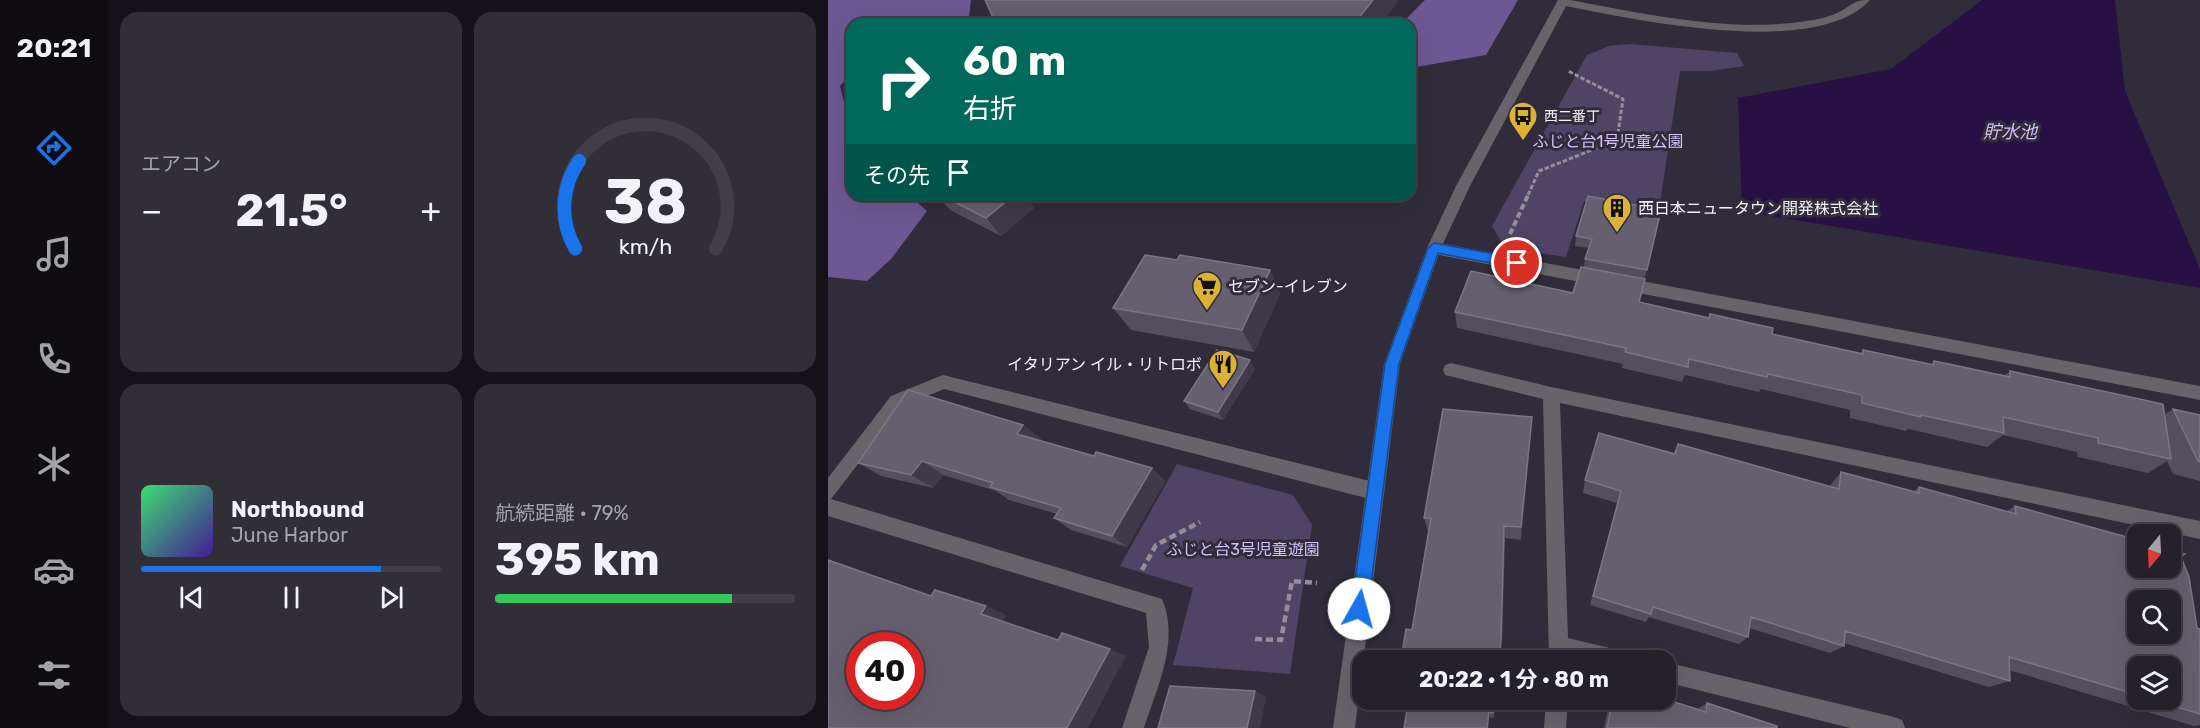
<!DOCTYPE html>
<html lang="ja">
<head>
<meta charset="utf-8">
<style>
  :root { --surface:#25212c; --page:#312e38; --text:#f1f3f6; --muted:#a3a3a9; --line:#423e48; --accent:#1a73e8 }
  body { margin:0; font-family:Rubik,"Noto Sans JP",sans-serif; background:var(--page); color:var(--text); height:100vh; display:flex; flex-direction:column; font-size:22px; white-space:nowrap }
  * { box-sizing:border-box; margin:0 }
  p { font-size:20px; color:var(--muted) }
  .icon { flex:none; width:33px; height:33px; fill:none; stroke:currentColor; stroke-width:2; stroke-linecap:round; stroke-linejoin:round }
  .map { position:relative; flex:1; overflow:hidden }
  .side { display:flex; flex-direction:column; gap:12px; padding:12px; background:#141218; width:720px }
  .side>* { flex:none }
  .guide { position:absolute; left:18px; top:18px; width:570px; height:183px; border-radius:18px; box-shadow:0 6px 24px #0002,0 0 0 2px var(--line); background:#00695c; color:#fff; overflow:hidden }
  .needle { width:39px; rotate:198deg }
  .tools { position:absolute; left:1299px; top:524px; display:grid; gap:12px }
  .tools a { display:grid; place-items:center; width:54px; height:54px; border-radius:12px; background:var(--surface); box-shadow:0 6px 24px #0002,0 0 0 2px var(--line); font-size:30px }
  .speed { position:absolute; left:18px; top:632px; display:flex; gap:12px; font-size:30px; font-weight:700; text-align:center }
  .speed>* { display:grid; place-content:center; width:78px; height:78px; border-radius:50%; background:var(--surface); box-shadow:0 6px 24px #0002,0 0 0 2px var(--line); line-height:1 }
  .speed .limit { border:9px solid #d22; background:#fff; color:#111 }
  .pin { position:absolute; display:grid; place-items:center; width:51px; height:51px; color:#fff; margin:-26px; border:3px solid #fff; border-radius:50%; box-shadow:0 2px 6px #0007 }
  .me { position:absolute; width:66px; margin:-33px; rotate:7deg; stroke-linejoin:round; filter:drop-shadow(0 0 4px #0008) }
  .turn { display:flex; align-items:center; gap:21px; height:126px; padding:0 18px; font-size:27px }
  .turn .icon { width:78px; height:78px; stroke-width:2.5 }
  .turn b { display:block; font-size:42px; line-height:51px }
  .then { display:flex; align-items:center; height:57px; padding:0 18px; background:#0003; gap:12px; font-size:22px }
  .big { font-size:45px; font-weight:700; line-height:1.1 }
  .side .widget { flex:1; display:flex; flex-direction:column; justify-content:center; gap:9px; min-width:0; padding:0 21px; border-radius:18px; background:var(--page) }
  .side .dial { align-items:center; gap:0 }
  .dial svg { height:156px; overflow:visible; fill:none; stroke:var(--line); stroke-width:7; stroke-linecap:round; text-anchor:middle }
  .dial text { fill:var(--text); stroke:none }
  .song { display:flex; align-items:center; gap:18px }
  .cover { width:72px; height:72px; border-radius:9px; background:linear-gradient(135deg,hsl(140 70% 55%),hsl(260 70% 35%)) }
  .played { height:6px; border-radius:3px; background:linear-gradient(90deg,var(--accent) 80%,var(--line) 80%) }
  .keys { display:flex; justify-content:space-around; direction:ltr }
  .heat { display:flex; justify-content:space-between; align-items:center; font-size:33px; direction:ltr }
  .charge { height:9px; border-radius:4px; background:linear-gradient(90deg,#34c759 79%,var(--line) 0) }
  .side .tiles { flex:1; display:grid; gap:12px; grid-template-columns:repeat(2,1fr) }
  .trip { position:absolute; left:524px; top:650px; width:324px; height:60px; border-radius:18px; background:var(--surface); box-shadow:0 6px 24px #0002,0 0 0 2px var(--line); font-weight:700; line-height:60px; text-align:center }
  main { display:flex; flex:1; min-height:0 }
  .tab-bar { display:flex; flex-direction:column; width:108px; justify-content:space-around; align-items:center; background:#0f0d12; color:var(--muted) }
  .tab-bar .icon { width:42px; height:42px }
  .tab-bar .selected { color:var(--accent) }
  .tab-bar b { font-size:27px; color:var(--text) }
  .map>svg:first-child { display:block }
  .green { fill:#504466 }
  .forest { fill:#6e5893 }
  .water { fill:#281045 }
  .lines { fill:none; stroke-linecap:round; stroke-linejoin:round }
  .path-far2 { stroke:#928e9a; stroke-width:3; stroke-dasharray:4.5 2; stroke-linecap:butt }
  .path-far1 { stroke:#928e9a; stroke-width:4; stroke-dasharray:6 3; stroke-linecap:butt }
  .path { stroke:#928e9a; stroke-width:4.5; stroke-dasharray:7 4; stroke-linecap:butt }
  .minor { fill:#66636b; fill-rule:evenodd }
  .tertiary { fill:#66636b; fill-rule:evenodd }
  .wall { fill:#544e5f; fill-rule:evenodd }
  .shaded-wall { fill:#3f3949 }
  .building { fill:#655f6f; stroke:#7b7685; stroke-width:1.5; fill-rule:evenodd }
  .route { fill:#1a73e8; stroke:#114b97; stroke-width:1.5 }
  .labels { text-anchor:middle; stroke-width:6; stroke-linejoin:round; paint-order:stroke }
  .far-poi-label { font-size:14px; fill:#f2eff9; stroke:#312c3b; text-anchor:start }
  .park-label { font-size:16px; fill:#d3c1f6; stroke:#312c3b }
  .poi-label { font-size:16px; fill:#f2eff9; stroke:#312c3b; text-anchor:start }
  .water-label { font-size:18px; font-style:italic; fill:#d0bef3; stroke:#312c3b }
</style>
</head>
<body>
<main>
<nav class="tab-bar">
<b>20:21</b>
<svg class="icon selected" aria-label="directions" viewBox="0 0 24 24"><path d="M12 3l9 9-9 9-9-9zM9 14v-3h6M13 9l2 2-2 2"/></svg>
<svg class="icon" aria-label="music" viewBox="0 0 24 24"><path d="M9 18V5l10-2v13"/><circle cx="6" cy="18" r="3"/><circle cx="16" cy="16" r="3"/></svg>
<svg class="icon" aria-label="phone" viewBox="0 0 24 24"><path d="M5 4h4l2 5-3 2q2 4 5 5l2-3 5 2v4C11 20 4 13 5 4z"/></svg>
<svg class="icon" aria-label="climate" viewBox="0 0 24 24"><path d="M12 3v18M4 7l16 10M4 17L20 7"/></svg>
<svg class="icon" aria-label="car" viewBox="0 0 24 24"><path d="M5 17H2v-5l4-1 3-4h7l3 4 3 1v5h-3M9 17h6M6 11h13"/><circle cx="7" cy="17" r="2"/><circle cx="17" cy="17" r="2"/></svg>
<svg class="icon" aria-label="filters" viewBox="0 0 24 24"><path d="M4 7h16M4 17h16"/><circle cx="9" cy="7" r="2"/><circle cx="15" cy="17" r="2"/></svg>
</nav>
<section class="side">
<div class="tiles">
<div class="widget"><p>エアコン</p>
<div class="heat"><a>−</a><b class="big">21.5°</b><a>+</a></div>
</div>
<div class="widget dial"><svg viewBox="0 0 100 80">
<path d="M14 69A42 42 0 1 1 86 69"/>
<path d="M14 69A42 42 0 0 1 16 24" stroke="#1a73e8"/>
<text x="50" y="56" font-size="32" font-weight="700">38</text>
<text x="50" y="72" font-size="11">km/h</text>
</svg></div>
<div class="widget">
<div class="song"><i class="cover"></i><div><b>Northbound</b><p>June Harbor</p></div></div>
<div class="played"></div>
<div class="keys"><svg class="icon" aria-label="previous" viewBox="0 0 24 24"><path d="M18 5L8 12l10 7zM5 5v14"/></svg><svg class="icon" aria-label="pause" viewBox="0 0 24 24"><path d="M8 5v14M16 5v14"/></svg><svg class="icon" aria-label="next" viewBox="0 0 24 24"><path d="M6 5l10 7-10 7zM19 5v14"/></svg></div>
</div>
<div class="widget"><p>航続距離 · 79%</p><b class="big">395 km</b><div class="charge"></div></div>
</div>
</section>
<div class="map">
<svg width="1372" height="728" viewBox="0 0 1372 728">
  <rect width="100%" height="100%" fill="#312c3b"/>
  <path class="green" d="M802,44L909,53L916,66L883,71H852L830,216L756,201L738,257L677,248L664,226L759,55L781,46Z
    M349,464L465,495L484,525L462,674L345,665L365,588L292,566Z"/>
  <path class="forest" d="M0,0H143L141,17L145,24H24V73L12,86L24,136V195H81L99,211L63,259L39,281L0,277Z
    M597,0H690L658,55L582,68V24H573Z"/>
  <path class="water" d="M1154,0H1287L1297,91L1372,269V288L914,211L910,98L1063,69Z"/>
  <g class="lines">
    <path class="path-far2" d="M700,195L711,171L789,140L795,99L740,71"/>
    <path class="path-far1" d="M682,234L701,193"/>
    <path class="path" d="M314,570L328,545L372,522
      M427,639L453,640L464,581L489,583"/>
    <path class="minor" d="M606,242L1372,386V400L606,254L601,252L599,248L601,244Z
      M623,363L723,387L1372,521V539L732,403L740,638L790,650L797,653L800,660H721L715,399L617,375L615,370L617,365Z
      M115,375L546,482L552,485L555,491L552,497L546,500L116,389L75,406L3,499L334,599C352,641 329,687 316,728H294L321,647L318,613L0,516V478L63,396Z
      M837,662L1066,717L1074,720L1077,728H1022L837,682Z
      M718,699H740L738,728H716Z"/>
    <path class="tertiary" d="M730,0H742C816,14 904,33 978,21C988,20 1001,17 1009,13C1024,6 1024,0 1042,0C989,59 809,20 738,6L642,186L613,248L572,364L527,728H505L556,364L599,248L628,186Z"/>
  </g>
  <path class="wall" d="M109,195H196L206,208L173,236L122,210Z
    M833,210L811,302L881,318L882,314L944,334L1032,354L1035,350L1102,365L1106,361L1176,376L1182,371L1336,415L1345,409L1372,415V481L1345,474L1339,461L1320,473L1250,457L1249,452L1175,435L1159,447L1080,429L1078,431L1022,418V410L933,389L931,392L857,375L854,382L794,368L795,364L629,328L627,312L745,293L756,267L757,259L761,248L747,246L748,236Z
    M349,260L442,270L452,294L426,352L303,330L285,308Z
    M427,369L395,420L362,409L356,401Z
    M704,417L693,540L677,538L674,648L584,630L600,531L596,518Z
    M195,425L213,439L211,441L266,456L324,468L337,481L299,547L243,530L226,518L229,514L181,500L168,491L115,475L105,488L53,476L30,463Z
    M850,444L1001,487L1013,472L1085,492L1091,487L1179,511L1187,506L1353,557L1369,628L1372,629V725L1366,726L1181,670L1182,681L1161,687L1016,643V646L1002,653L921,628L920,637L911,644L821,617L818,622L762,605L789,503L755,493L757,480L846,453ZM1310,666L1342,699H1310Z
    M668,699L666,718L572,709L566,702Z
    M782,699H837L871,710V708L879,703L949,728H776Z"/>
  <path class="shaded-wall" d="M545,0H569V3L553,24H526Z
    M186,195H196L206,208L173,236L158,218Z
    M442,270L452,294L426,352L414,330Z
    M422,360L427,369L395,420L390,412Z
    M704,417L703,433L693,540V527Z
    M195,425L213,439L206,448L189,434Z
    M94,461L115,475L105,488L83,475Z
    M324,468L337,481L299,547L284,536Z
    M676,526L674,648L673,660H671Z
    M158,606L179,615L174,622L153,614Z
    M282,649L298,656L260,728H239Z
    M427,691L438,697L432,728H419Z
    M667,699H668L666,718L665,713Z
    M661,712L662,718L661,728H659Z"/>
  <path class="building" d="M157,0H545L526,24H267L258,22L255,24H168Z
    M113,195H186L158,218Z
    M760,196L833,210L819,270L757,259L764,239L748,236Z
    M317,255L349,260L352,255L442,270L414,330L285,308Z
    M753,267L817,279L811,302L881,318L882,314L945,328L944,334L1035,354V350L1106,365V361L1182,377V371L1335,404L1343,459L1270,443V438L1175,417L1176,433L1093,415V417L1034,403V395L940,374L939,377L861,359L860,367L797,352L798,348L627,312L643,271L745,293Z
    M389,350L422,360L390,412L356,401Z
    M80,390L195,425L189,434L266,456L268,452L324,468L284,536L226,518L233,508L162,487L165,483L94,461L83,475L30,463Z
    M615,409L704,417L693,527L676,526L673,639L671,660H573L578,629L584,630L603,518H596Z
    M1345,409L1372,415V462L1370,461Z
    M771,433L847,454L850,444L1011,489L1013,472L1091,493V487L1188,514L1187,506L1310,540V567H1342V549L1357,554L1353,557L1361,577L1369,628L1372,629V714L1323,699H1342V666H1310V695L1181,657L1182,681L1017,631L1016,646L923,617L920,637L825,607L823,614L765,596L793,491L757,480ZM1310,600H1342V633H1310Z
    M0,560L103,596L107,590L158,606L153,614L230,640L234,633L282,649L239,728H0ZM32,645H82V696H32Z
    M342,686L427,691L419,728H330Z
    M567,699H667L665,713L661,712L659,728H576L580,704L566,702Z
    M785,699H837L878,712L879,703L949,726V728H779Z"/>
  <path class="route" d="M606,243L689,258L695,263L689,268L610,253L571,364L540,609L537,615L531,618L525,615L523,609L557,364L600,248Z"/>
  <defs>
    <g id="bus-pin" transform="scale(1.5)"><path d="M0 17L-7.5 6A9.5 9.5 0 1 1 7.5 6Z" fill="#dbb233" stroke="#312c3b"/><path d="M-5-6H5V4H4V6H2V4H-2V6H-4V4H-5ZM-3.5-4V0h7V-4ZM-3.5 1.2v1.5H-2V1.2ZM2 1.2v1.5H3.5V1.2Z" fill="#111"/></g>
    <g id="building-pin" transform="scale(1.5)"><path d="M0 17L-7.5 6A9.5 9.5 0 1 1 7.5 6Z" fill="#dbb233" stroke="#312c3b"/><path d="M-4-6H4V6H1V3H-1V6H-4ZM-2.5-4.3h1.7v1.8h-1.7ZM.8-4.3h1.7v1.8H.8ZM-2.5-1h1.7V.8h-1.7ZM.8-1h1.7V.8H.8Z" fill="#111"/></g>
    <g id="supermarket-pin" transform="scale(1.5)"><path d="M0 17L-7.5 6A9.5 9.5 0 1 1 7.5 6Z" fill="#dbb233" stroke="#312c3b"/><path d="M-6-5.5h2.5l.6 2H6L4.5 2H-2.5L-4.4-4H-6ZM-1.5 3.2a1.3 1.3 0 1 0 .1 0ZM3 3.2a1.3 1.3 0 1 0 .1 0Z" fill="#111"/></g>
    <g id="restaurant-pin" transform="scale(1.5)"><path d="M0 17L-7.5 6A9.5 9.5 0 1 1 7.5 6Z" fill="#dbb233" stroke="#312c3b"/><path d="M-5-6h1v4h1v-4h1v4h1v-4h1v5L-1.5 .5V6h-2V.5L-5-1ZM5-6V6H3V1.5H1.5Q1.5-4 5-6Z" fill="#111"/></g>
  </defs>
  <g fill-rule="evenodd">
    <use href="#bus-pin" x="695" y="116"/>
    <use href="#building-pin" x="789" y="208"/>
    <use href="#supermarket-pin" x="379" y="286"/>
    <use href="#restaurant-pin" x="395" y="364"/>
  </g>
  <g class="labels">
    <g class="far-poi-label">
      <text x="716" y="121">西二番丁</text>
    </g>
    <g class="park-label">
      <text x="780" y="147">ふじと台1号児童公園</text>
      <text x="415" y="555">ふじと台3号児童遊園</text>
    </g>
    <g class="poi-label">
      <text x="810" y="214">西日本ニュータウン開発株式会社</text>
      <text x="400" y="292">セブン-イレブン</text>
      <text x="374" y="370" text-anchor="end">イタリアン イル・リトロボ</text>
    </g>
    <g class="water-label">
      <text x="1182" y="138">貯水池</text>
    </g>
  </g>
</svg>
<div class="tools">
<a><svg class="needle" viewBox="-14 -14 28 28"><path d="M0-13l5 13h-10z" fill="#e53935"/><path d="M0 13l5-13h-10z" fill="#a3a3a9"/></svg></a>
<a><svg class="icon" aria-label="search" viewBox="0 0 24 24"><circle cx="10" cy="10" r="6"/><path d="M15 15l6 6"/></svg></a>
<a><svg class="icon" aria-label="layers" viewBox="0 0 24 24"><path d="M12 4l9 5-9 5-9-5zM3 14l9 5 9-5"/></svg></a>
</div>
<div class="speed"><div class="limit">40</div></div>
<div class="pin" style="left:689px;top:263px;background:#d93025"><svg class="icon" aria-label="arrive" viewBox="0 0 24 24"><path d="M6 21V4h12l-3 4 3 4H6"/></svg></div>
<svg class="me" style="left:531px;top:609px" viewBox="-20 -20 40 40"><circle r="19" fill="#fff"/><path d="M0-13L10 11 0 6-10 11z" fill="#1a73e8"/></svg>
<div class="trip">20:22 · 1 分 · 80 m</div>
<div class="guide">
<div class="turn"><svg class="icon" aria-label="right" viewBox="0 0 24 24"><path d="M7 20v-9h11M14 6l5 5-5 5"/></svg><div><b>60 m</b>右折</div></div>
<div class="then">その先<svg class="icon" aria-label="arrive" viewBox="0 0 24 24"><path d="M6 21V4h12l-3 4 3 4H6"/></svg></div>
</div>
</div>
</main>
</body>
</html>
